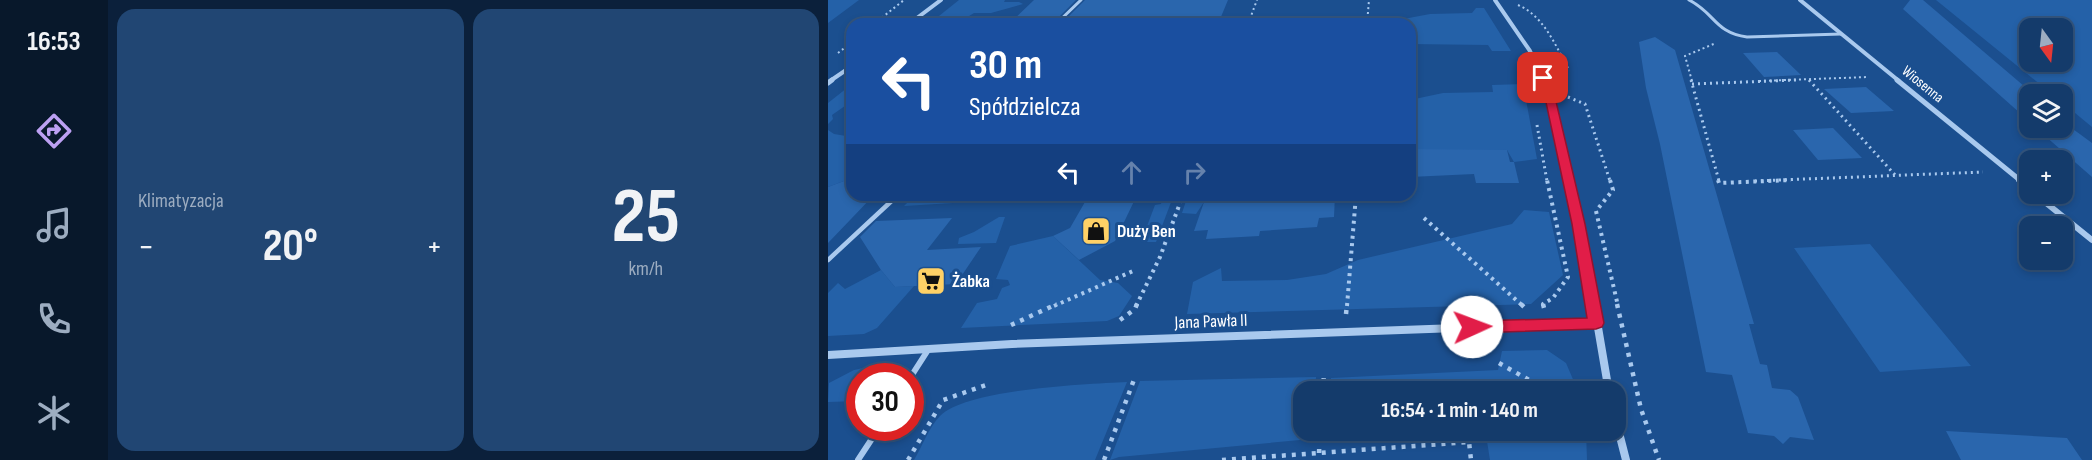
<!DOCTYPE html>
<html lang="pl">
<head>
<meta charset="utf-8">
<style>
  :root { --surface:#143b6b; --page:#214673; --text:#f1f3f6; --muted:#9dadc1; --line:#33557e; --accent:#bca0f2 }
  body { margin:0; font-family:"Sofia Sans Condensed",sans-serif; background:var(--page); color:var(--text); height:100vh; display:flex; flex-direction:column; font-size:22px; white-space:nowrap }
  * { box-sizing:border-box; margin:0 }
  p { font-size:20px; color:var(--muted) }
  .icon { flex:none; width:33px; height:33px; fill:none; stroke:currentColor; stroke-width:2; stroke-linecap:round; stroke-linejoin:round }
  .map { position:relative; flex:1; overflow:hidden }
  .side { display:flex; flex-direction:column; gap:9px; padding:9px; background:#0b203b; width:720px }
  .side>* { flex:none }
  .banner { position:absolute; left:18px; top:18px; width:570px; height:183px; border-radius:18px; box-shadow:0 3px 9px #0003,0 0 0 2px var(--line); background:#1a4fa0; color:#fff; overflow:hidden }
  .needle { width:39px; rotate:165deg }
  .tools { position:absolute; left:1191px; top:18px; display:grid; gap:12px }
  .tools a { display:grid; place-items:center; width:54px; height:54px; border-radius:12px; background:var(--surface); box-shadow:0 3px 9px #0003,0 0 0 2px var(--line); font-size:30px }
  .speed { position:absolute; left:18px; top:363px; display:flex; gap:12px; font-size:30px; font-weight:700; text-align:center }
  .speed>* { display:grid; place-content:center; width:78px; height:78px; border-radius:50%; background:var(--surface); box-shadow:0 3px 9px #0003,0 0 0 2px var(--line); line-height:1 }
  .speed .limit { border:9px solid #d22; background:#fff; color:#111 }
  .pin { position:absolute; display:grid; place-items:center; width:51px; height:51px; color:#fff; margin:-26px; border-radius:12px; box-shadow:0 3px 9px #0006 }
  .me { position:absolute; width:66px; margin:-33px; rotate:88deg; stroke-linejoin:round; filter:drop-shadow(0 0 4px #0008) }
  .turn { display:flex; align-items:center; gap:21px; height:126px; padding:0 24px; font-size:27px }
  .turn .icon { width:78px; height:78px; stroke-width:2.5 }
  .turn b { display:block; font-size:42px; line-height:51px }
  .lanes { display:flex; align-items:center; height:57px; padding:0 24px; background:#0003; justify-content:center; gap:30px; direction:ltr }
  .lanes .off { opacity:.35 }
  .big { font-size:45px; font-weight:700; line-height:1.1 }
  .side .widget { flex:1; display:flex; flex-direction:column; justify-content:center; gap:9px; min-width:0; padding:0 21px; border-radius:18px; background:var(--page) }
  .side .dial { align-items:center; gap:0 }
  .dial b { font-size:78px; line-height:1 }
  .heat { display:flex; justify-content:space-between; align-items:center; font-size:33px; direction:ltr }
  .side .tiles { flex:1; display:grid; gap:9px; grid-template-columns:repeat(2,1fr) }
  .trip { position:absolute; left:465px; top:381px; width:333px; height:60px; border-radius:18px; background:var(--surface); box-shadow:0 3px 9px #0003,0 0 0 2px var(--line); font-weight:700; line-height:60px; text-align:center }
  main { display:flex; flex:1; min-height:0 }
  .tabs { display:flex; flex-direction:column; width:108px; justify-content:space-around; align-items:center; background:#08182b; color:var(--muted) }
  .tabs .icon { width:42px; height:42px }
  .tabs .current { color:var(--accent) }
  .tabs b { font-size:27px; color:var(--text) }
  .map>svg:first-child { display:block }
  .green { fill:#2461a8; fill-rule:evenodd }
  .building { fill:#2a66ad }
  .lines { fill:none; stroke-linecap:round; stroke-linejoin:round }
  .path-far3 { stroke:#a9c9ee; stroke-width:2; stroke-dasharray:2 3; stroke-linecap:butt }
  .path-far2 { stroke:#a9c9ee; stroke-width:3; stroke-dasharray:2 4; stroke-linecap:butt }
  .path-far1 { stroke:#a9c9ee; stroke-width:4; stroke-dasharray:3 4.5; stroke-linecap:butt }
  .path { stroke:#a9c9ee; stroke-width:4.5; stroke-dasharray:4 6; stroke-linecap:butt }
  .lane-far2 { stroke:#a9c9ee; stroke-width:3 }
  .lane-far1 { stroke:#a9c9ee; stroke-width:4.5 }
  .lane { stroke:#a9c9ee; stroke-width:6 }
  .street-far3 { stroke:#a9c9ee; stroke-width:4 }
  .street-far2 { stroke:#a9c9ee; stroke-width:5 }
  .street-far1 { stroke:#a9c9ee; stroke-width:6 }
  .street { stroke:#a9c9ee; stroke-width:8 }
  .route { fill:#e11d48; stroke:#92132f; stroke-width:1.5 }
  .labels { text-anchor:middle; stroke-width:6; stroke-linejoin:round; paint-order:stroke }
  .far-street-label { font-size:15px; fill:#fff; stroke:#1b4f8f }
  .poi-label { font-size:18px; font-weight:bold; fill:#fff; stroke:#1b4f8f; text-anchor:start }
  .street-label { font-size:18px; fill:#fff; stroke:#1b4f8f }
</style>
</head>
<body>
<main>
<nav class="tabs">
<b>16:53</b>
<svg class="icon current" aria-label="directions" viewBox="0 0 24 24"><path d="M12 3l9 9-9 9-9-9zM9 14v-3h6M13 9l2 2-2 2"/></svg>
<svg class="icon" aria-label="music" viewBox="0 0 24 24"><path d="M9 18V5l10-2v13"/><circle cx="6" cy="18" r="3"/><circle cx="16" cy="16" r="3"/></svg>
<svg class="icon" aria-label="phone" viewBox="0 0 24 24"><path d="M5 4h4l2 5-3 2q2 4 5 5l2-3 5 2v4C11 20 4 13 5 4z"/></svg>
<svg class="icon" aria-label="climate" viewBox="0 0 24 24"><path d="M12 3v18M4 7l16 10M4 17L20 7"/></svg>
</nav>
<section class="side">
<div class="tiles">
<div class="widget"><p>Klimatyzacja</p>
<div class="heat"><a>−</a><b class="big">20°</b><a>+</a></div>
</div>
<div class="widget dial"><b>25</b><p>km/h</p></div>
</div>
</section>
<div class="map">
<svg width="1264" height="460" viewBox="0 0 1264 460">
  <rect width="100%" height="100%" fill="#1b4f8f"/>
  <path class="green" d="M0,0H31L0,23Z
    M131,0H177L176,2H191L195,4L163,13H146L128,24H101Z
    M1108,0H1264V127L1235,103L1234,94H1224ZM1202,28H1234V62H1202Z
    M648,8H656L683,51H664L660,45L582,44V24H549L602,14L644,13Z
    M24,84V101L4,115L5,119L0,124V103Z
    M695,84L709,159L686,162L679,150H582V100L615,93L665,92L664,85Z
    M0,130L6,134L24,137V178L0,187Z
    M87,195H136L125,203L76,206Z
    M360,195H427L376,202L368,214L354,213Z
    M345,197L328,242H313L327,205L333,204L335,198Z
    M696,210L721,212L735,275L703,304L359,314L365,282L393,268L394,281L459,280L498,274L530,260L684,224Z
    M171,217H177L168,243L130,244L131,238L146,232Z
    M225,236L272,280L290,283L304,296L291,316L279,321L133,328L149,303L169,299L174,288L182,285L180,280L168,279L182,246Z
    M1042,244L1143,366L1052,372L966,248Z
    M53,270L67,287L86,286L49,328L36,334L0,336V293L10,283L17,289Z
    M719,350L738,363L750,391H503V378L670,370L674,351Z
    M40,367L57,371L60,376H32L31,401L0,402L1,383L26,370Z
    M488,377L487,391L476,392V430L484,431L483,439L291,457L282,460L312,381Z
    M299,382L267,460H86C94,447 101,427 112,416C139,389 258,384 299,382Z
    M651,431H758L759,460H662L658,435Z"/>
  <path class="building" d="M206,0H248L224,24H181Z
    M257,0H400L390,24H233Z
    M1082,0H1095L1203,92H1200L1203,94H1202V122L1075,9Z
    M827,37L847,50L926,324H921L932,364L939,365L944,388L962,390L970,397L986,440L962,437L955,444L946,436L920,433L904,375L878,372L832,144L818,88L811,42Z
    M949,52L973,75L936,77L915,53Z
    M1038,87L1066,111L1023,113L996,89Z
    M1234,121L1264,143V177L1208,128H1234Z
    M1005,128L1034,158L990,160L965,130Z
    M582,149L679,150L682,162H686L691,183H648L646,174L582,177Z
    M24,178V195H46L0,243V187Z
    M261,195H309L287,241L251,260L225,236L242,228Z
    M425,195H507L506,217L491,218L489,227L432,231L431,236L378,239L380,230L366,231L376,202L424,198Z
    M124,218L99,250L153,247L128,284L67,287L53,270L32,237L48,221Z
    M1118,431L1239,438L1254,460H1133Z"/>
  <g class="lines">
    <path class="path-far3" d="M690,5C716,16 727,45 740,68L729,73
      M46,24L76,0
      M420,24L429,0
      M539,24L541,0
      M10,53L24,42
      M864,81L857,56L888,43
      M931,81L1040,77"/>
    <path class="path-far2" d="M863,80L891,181
      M981,80L1068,176
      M864,84L969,80
      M740,97L757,104L782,181
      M709,125L719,181
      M927,181L1155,172"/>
    <path class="path-far1" d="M782,180L785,190L768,211L790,306
      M890,180L891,183L963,180
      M596,218L695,306
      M226,306L305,271
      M308,306L332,257L355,195
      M519,306L528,195
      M715,306V304L725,298L740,277L719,180"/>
    <path class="path" d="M693,304L696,307
      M715,304L716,308
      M789,304L813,409L831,460
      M518,314L519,304
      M292,320L307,309L309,304
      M183,325L229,304
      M671,363L722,392
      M495,392L496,373
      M491,453L492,430
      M80,460L115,400L161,384
      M276,460L307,377
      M394,460L641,442L643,460"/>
    <path class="lane-far2" d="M861,0C887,13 887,33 919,37L1013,34
      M228,24L253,0"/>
    <path class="lane-far1" d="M0,260L70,195"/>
    <path class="lane" d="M82,378L100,350
      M30,460L51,428"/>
    <path class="street-far3" d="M667,0L702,51L716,81
      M972,0L1071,81
      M81,24L113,0
      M2,81L24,66"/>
    <path class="street-far2" d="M715,80L721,93L741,181
      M1069,80L1193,181
      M0,83L4,80"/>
    <path class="street-far1" d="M740,180L766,306
      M1191,180L1202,189
      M1207,194L1264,240"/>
    <path class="street" d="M766,304L781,392
      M0,355L184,344L768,323
      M788,421L798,460"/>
  </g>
  <path class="route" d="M715,75L720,78L726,93L757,224L776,323L774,327L768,329L644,333L638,331L636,327L638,323L644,321L759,318L744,224L716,93L710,78Z"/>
  <defs>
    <g id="shop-square" transform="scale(1.5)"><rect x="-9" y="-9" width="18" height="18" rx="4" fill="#ffd166" stroke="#1b4f8f"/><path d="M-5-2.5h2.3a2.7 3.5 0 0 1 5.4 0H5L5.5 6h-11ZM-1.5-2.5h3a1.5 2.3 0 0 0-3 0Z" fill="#111"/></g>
    <g id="supermarket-square" transform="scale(1.5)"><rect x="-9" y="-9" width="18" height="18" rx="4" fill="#ffd166" stroke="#1b4f8f"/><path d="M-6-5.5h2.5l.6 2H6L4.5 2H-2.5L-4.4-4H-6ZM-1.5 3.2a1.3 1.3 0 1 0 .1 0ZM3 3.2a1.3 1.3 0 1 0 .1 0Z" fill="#111"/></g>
  </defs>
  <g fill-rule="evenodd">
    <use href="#shop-square" x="268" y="231"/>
    <use href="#supermarket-square" x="103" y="281"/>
  </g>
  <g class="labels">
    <g class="far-street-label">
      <text transform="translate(1095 84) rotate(39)" y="5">Wiosenna</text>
    </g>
    <g class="poi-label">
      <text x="289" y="237">Duży Ben</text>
      <text x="124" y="287">Żabka</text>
    </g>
    <g class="street-label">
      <text transform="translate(383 321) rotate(-2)" y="6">Jana Pawła II</text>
    </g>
  </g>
</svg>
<div class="tools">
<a><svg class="needle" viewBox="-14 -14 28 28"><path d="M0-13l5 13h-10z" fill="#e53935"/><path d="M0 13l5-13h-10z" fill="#9dadc1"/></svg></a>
<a><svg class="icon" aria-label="layers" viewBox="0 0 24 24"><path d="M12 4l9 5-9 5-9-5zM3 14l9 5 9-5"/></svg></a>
<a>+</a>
<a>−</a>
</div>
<div class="speed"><div class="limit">30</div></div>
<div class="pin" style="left:715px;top:78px;background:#d93025"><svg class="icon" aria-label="arrive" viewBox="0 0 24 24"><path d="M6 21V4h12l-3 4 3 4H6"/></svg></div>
<svg class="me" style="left:644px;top:327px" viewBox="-20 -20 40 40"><circle r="19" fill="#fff"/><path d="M0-13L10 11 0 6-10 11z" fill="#e11d48"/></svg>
<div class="trip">16:54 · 1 min · 140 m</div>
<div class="banner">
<div class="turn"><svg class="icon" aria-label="left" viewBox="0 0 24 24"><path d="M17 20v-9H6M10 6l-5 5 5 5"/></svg><div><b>30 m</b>Spółdzielcza</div></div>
<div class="lanes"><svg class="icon" aria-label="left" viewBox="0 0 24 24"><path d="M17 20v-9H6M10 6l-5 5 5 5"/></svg><svg class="icon off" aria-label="ahead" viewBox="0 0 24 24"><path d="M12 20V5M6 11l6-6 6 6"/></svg><svg class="icon off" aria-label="right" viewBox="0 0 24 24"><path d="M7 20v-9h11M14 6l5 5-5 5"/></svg></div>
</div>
</div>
</main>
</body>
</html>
